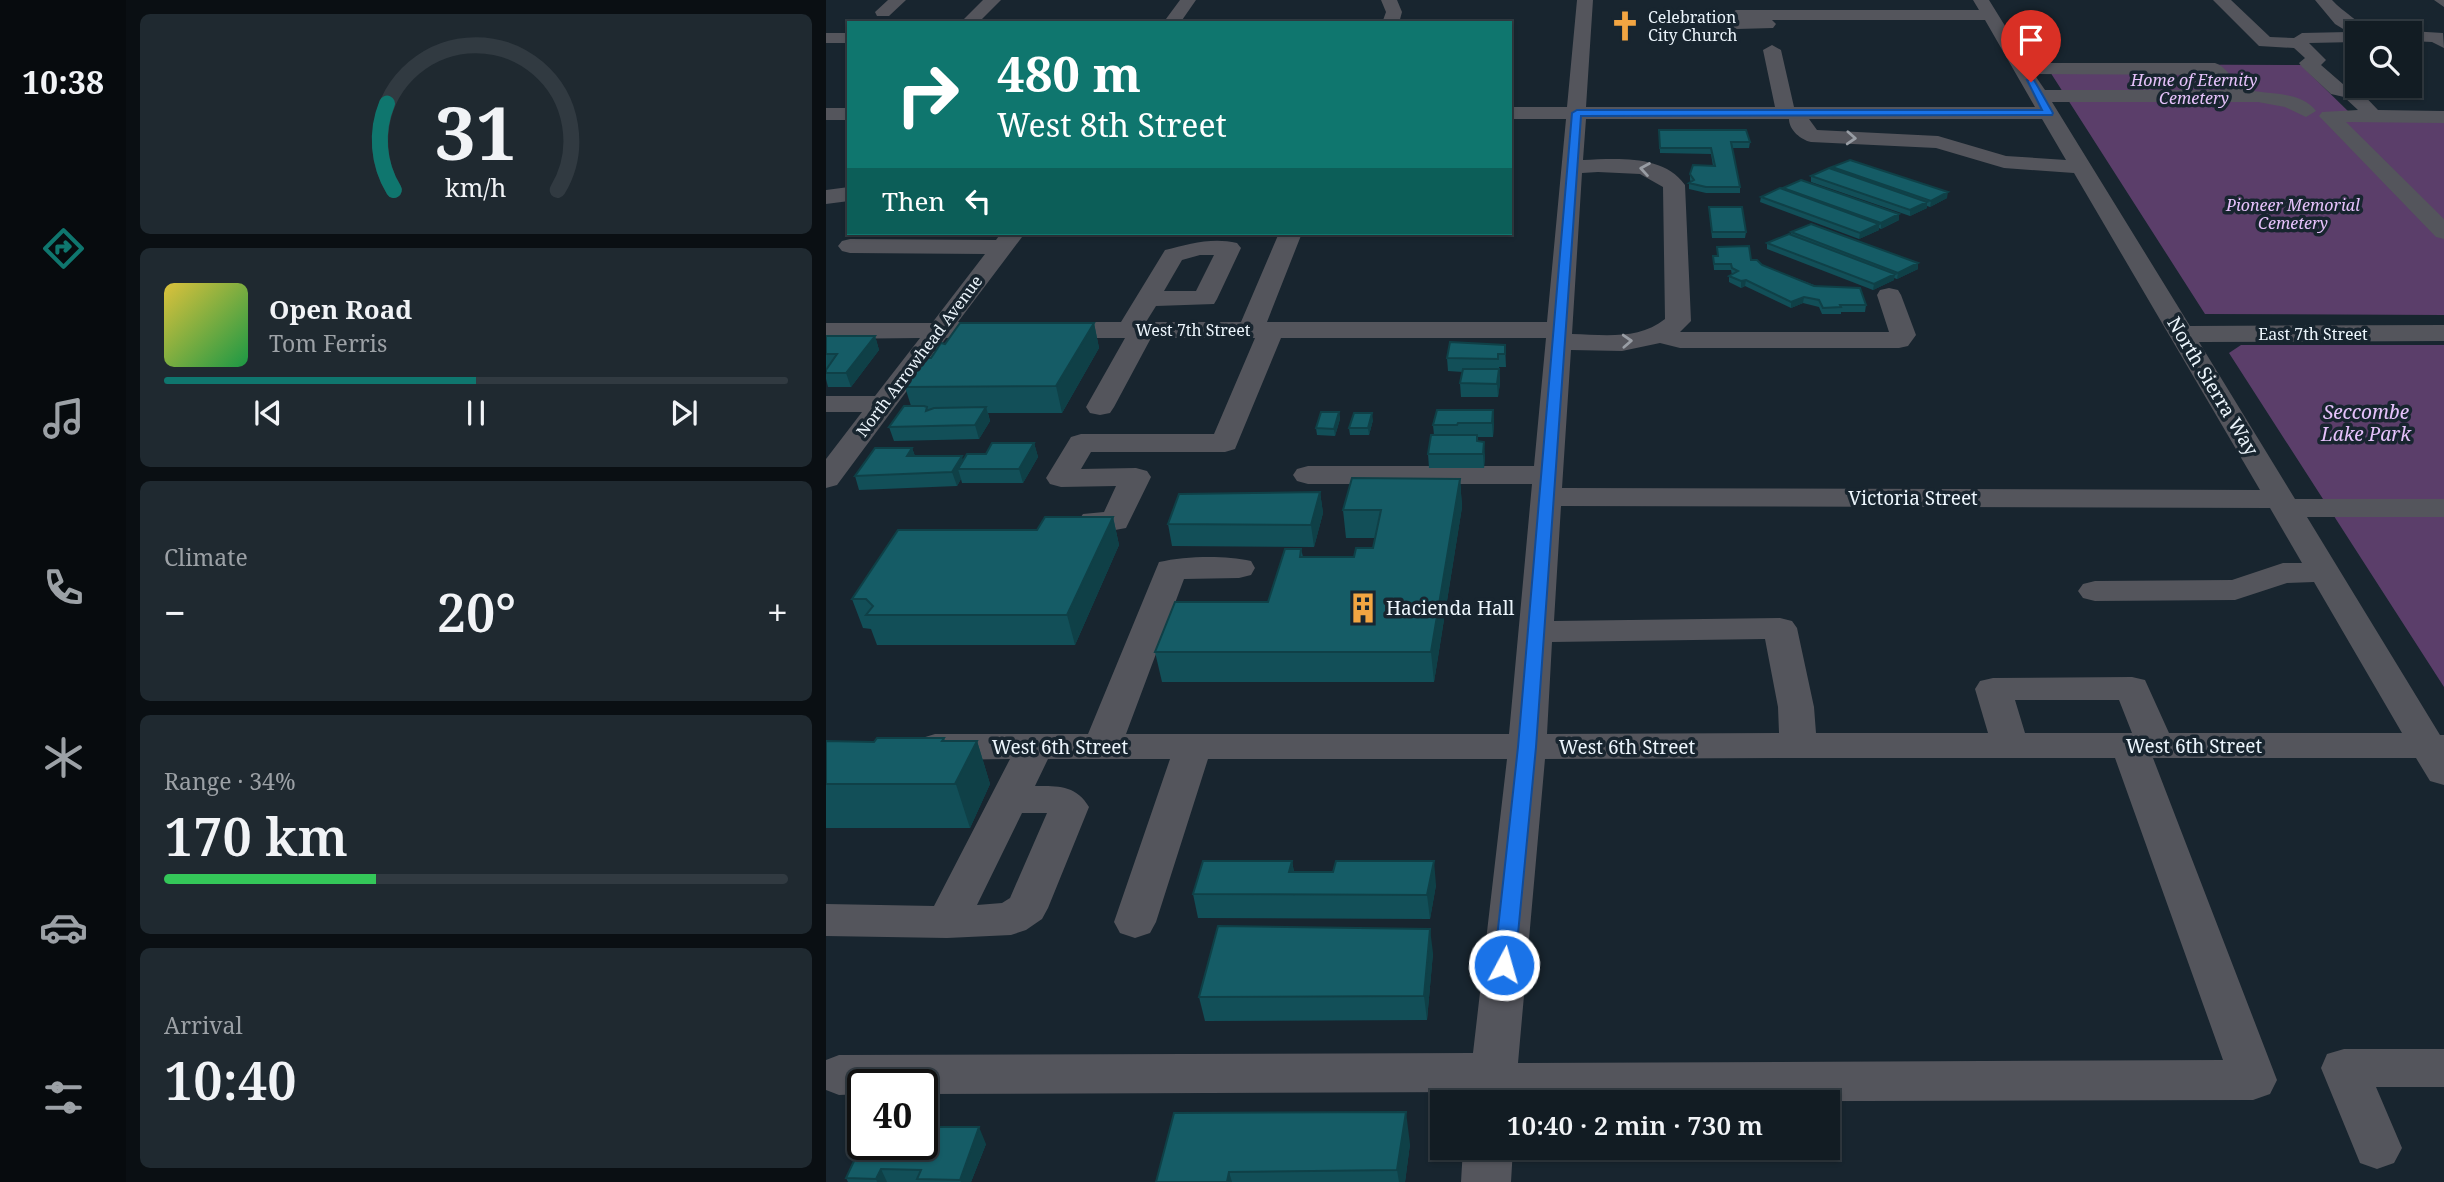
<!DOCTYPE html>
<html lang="en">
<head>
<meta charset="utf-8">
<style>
  :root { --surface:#121c23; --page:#1f2930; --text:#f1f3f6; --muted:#9ca1a6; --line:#313a41; --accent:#0f766e }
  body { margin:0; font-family:"Noto Serif",serif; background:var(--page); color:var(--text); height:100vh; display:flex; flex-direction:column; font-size:26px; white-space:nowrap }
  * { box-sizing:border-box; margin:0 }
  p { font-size:23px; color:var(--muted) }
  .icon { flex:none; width:38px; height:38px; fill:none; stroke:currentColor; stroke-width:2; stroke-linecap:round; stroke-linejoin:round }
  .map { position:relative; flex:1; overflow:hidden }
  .details { display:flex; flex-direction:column; gap:14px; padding:14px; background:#0a0f13; width:700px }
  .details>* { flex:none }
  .top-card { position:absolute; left:21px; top:21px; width:665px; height:214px; border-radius:0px; box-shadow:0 2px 5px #0004,0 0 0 2px var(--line); background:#0f766e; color:#fff; overflow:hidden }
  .buttons { position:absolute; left:1519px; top:21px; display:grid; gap:14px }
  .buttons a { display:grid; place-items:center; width:77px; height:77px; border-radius:0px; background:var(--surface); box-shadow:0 2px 5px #0004,0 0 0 2px var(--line); font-size:35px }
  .speed { position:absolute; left:21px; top:1069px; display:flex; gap:14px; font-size:35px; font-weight:700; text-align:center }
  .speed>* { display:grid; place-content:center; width:91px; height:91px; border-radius:50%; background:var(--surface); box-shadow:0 2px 5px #0004,0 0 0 2px var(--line); line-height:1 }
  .speed .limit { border:4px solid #111; border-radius:10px; background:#fff; color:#111 }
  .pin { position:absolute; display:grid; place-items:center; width:60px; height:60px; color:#fff; margin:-72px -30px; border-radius:50% 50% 50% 0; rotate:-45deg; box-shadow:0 0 7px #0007 }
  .pin .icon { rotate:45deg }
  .me { position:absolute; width:77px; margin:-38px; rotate:6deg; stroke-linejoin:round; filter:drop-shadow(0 0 5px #0008) }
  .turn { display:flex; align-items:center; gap:24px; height:147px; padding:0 35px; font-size:32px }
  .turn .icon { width:91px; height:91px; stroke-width:2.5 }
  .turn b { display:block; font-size:49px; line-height:60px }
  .then { display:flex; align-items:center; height:66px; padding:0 35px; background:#0003; gap:14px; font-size:26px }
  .big { font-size:52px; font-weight:600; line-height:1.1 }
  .details .widget { flex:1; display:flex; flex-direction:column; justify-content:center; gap:10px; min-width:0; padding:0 24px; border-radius:10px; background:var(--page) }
  .details .dial { align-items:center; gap:0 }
  .dial svg { height:182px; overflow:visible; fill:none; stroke:var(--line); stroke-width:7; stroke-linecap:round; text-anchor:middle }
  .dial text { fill:var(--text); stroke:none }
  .song { display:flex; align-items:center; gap:21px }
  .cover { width:84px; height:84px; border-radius:10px; background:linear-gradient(135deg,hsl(50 70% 55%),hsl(140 70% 35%)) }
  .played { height:7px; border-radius:4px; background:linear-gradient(90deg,var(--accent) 50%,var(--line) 50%) }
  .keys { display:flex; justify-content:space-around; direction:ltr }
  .heat { display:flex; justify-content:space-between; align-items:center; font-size:38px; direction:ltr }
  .charge { height:10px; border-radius:5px; background:linear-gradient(90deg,#34c759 34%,var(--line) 0) }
  .trip { position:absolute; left:604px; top:1090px; width:410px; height:70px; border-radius:0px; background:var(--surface); box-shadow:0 2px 5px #0004,0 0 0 2px var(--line); font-weight:600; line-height:70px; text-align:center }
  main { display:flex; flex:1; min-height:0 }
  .tabs { display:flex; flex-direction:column; width:126px; justify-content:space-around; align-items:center; background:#070b0e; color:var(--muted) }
  .tabs .icon { width:49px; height:49px }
  .tabs .current { color:var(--accent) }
  .tabs b { font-size:32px; color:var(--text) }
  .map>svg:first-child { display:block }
  .green { fill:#5b3e6a }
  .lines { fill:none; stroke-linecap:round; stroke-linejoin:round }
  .minor { fill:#54555c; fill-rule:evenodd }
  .wall { fill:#124f58 }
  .shaded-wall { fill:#0f4047 }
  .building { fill:#155c66; stroke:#0f4047; stroke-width:2 }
  .oneway { stroke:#989da4 }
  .route { fill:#1a73e8; stroke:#114b97; stroke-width:2 }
  .labels { text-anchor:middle; stroke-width:7; stroke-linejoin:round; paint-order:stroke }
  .far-poi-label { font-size:16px; fill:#ecf5fc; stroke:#18252f; text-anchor:start }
  .far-park-label { font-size:16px; font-style:italic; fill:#e6c2fb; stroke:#18252f }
  .far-street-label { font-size:16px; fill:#ecf5fc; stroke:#18252f }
  .street-label { font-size:19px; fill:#ecf5fc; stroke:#18252f }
  .park-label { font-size:19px; font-style:italic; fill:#e6c2fb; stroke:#18252f }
  .poi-label { font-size:19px; fill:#ecf5fc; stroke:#18252f; text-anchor:start }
</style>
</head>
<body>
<main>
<nav class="tabs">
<b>10:38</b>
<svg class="icon current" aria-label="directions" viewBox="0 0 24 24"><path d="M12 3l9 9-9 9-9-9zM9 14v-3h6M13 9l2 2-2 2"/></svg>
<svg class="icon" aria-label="music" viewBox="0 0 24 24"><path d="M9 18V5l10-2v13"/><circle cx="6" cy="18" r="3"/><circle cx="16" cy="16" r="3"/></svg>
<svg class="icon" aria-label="phone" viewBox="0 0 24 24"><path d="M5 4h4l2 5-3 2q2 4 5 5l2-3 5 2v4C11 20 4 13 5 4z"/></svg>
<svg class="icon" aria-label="climate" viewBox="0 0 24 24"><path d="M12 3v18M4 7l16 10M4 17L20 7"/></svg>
<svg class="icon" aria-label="car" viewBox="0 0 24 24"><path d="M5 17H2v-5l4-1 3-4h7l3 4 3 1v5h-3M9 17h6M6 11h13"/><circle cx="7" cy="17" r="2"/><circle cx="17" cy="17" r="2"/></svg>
<svg class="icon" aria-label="filters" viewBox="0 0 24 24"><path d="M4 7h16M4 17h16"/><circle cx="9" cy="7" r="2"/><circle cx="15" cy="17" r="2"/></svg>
</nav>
<section class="details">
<div class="widget dial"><svg viewBox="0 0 100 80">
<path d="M14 69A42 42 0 1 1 86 69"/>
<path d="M14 69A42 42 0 0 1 11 31" stroke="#0f766e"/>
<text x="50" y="56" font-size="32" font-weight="700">31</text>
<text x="50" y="72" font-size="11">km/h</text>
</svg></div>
<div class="widget">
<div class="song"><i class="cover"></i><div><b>Open Road</b><p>Tom Ferris</p></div></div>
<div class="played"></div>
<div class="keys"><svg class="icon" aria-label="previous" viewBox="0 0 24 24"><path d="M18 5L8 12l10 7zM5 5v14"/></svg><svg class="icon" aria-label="pause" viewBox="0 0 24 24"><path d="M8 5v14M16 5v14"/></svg><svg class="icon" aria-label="next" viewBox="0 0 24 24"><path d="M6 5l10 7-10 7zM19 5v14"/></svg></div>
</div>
<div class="widget"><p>Climate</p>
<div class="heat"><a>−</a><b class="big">20°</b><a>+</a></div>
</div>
<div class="widget"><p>Range · 34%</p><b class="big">170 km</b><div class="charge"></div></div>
<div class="widget"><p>Arrival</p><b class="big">10:40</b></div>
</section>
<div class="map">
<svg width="1618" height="1182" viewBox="0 0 1618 1182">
  <rect width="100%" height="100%" fill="#18252f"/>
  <path class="green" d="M1219,64L1475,65L1526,115H1618V315L1379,314Z
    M1415,345H1618V687L1403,353Z"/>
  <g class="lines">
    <path class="minor" d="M62,0H80L63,16H51L49,12Z
      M157,0H175L152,23H134Z
      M354,0H370L354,23H337Z
      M555,0H571L576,12L573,23H556L560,12Z
      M751,0H767L760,107H949L937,50L946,45L955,50L968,107H1209L1159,20H946L950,24L947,28L911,29L902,24V15L910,10H1153L1147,0H1163L1202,63H1389C1403,67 1409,88 1423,90C1445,95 1475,91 1490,111L1480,117L1459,107L1432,102H1226L1364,326L1618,325V341L1373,342L1469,499H1618V517H1481L1614,735H1618V785L1604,781L1590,758H1327L1451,1080L1444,1094L1427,1100L641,1102L642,1092L96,1094V1085H37V1094L13,1095L0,1090V1060L13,1055L647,1053L681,759H382L330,922L324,933L309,938L294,933L288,922L344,759H222L209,786C232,786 250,785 263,807L222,908L216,919L200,930L185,935L121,938L0,936V904L108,906L184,759L109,760L96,756L90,747L96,738L109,734H262L333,562C360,556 398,555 425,561L429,568L425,575L413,578L358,579L300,734H683L706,484H482L471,481L467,475L471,469L482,466H708L720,338H455L409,449L399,452H265L255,469L310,468L321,471L325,477L300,528L289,530L257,528L252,521L257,514L278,512L290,486L235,487L224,484L220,478L245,437L255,434H388L429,338H325L288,407L284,413L274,415L264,413L260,407L299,338H225L216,335L212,330L216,325L225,322H295L339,250C363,244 386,237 411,243L415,248L391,299L388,304L330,306L320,322H415L453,233H476L441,322H721L740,119H684V107H741ZM1208,74L1384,75L1399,90H1219ZM760,119H963C963,130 975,140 985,142L1110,148L1178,168L1248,173L1434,490L736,488L745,350L796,351L834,343L854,348H1073L1082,346L1090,335L1075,295L1072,290L1063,288L1054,290L1051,295L1063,332H854L865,321L859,185C837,154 790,159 757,160ZM983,119H1216L1240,160L1180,156L1112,136L991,130ZM772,172L814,174L837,187L839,319C813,340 778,335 746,334L756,173ZM374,255H388L370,291H338L356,260ZM735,506L1444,508L1476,563H1457L1406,580L1269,581L1257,584L1252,591L1257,598L1269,601L1409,600L1461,583L1488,582L1576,733H1343L1319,680L1306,677L1167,678L1154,681L1149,689L1162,733H990L988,707L971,628L966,621L954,618L728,621ZM939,639L952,707L953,733L721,734L726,642ZM1189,700H1293L1306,733H1199ZM973,758H1289L1397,1060L692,1063L719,759ZM196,813H221L184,898L176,903L151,905Z
      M1387,0H1405L1444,37L1468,38L1476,33L1522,32L1509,24L1489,0H1506C1517,12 1535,22 1544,33H1531V42L1483,43L1500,60L1495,65L1518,85L1531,88L1552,110L1618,111V123L1520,122L1618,219V239L1610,237L1493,116L1496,112L1532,110L1518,97L1505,94L1476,67L1473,63L1479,58L1468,48L1433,46Z
      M1608,0H1618V7Z
      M1584,31L1617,33L1618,48L1606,42L1584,41V33H1577Z
      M0,33H23V43H0Z
      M0,108H23V120H0Z
      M23,187V201L0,204V190Z
      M175,233H199L132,322L183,325L187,330L183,335L120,338L11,485L0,488V459L36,412H0V396H49L94,338L0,339V323H106L159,254L24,253L16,251L12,246L16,241L24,239L170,240Z
      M1518,1049H1618V1087H1550L1576,1148L1568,1163L1551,1169L1534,1163L1495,1068L1501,1054Z
      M637,1148H687L685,1182H635Z"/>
  </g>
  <path class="wall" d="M833,130L924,142L923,148H906L914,187V193H880L863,189V183L865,182L864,180V174L887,166L885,154L834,153Z
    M1006,167L1121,198L1104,207L1101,206V208L1084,216L985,182V176L1006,169Z
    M957,188L1073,220L1055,229L1053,228V230L1033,239L934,202L935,197L957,190Z
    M883,207L920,232L919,238H886Z
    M965,232L1092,269L1071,279L1068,278V280L1047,290L941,249V243L965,234Z
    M891,247L936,265L1040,305L1039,312H1015V314H996L993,307L977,303L965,308L919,286L915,288L903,282V276L906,275L905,270H888L887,256H891Z
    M268,323L273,348L236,413H162L164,421L153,439L68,441L63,427L85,406L79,387L119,344Z
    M0,336H49L53,350L25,387H2L0,379V370L2,368H0Z
    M679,345L680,367H673L674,383L672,397H635L634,383L637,372L622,371L621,358Z
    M667,410L668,423L667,437H652V441L659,456L658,468H603L602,454L608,435L607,425Z
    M513,412L514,419L509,436L491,435L490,428Z
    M547,420L543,435H524L523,428Z
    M208,443L212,457L197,483H136L135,479L131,486L33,490L29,476L86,448L89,456L137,461L160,454Z
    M634,479L636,507L608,682H336L329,652L442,602L475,549L477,557H528L547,548L549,538H520L517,510Z
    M494,492L497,513L488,547L346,546L342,524Z
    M287,517L293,545L249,645H51L45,629L37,628L26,599L211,530Z
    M0,741H151L164,784L144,828H0Z
    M466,861L468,872L610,885L604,919L372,918L367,894Z
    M607,953L601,1020L379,1021L373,997Z
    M160,1144L145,1182H22L20,1178Z
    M584,1144L579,1182H330Z"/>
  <path class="shaded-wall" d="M1122,192L1121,198L1104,207L1105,201Z
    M1101,202V208L1084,216V210Z
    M1073,214V220L1055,229V223Z
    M1053,224V230L1033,239L1034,233Z
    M1092,263V269L1071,279L1072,273Z
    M1069,274L1068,280L1047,290L1048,284Z
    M920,280L919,286L915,288V281Z
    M978,297L977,303L965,308V302Z
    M268,323L273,348L236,413L230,386Z
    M49,336L53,350L25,387L20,373Z
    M673,369L674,383L672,397L671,384Z
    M160,407L164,421L153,439L149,425Z
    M667,410L668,423L667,437L666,423Z
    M513,412L514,419L509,436L508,429Z
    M546,413L547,420L543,435L542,428Z
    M658,442L659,456L658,468L657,454Z
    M208,443L212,457L197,483L193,469Z
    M86,448L91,462L81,456Z
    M136,456L139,469H132L135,479L131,486L126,472Z
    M634,479L636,507L608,682L605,652Z
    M494,492L497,513L488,547L485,525Z
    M287,517L293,545L249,645L241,615Z
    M118,738L131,779L151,741L164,784L144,828L116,741Z
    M466,861L470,885L468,896L463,872Z
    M608,861L610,885L604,919L601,895Z
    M604,929L607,953L601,1020L598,996Z
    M580,1112L584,1144L579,1182H573L571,1170Z
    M153,1127L160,1144L145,1182H135L134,1180Z
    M55,1169L61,1182H51L50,1179Z
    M403,1172L406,1182H401Z"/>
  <path class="building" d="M833,130H920L924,142H905L914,187H880L863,183L868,180L864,174L867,165L889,166L885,148H834Z
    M1024,160L1122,192L1105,201L1006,167Z
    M1003,168L1101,202L1084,210L985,176Z
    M975,180L1073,214L1055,223L957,188Z
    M954,188L1053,224L1034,233L935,197Z
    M883,207H916L920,232H886Z
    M985,224L1092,263L1072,273L965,232Z
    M963,234L1069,274L1048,284L941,243Z
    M923,246L925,260H931L936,265L988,286L1034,288L1040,305H1014L1015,307L997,308L993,300L978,297L965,302L920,280L915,281L903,276L912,271L906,268L905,264H888L887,256H892L891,247Z
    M134,323H268L230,386L79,387L100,358H105L115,343L119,344Z
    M0,336H49L20,373H0V370L11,354H0Z
    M624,342L679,345V354H672V359L621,358Z
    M637,369H673L671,384L634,383Z
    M78,406H98L101,407L100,411L108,408L160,407L149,425L63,427Z
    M611,410H667L666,423H632L631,425H607Z
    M495,412H513L508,429L490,428Z
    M528,413H546L542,428H523Z
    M605,435H651V441L658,442L657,454H602Z
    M166,443H208L193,469H132L141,454H160Z
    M49,448H86L81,456H136L126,472L29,476Z
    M526,478L634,479L605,652H329L349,602H442L459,549H475L474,557H528L530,548H547L555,510H517Z
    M494,492L485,525L342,524L353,494Z
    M219,517H287L241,615H40L47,606L40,599H26L72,530H211Z
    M51,738H118L116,741H151L129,784H0V741L48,742Z
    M377,861H466L463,872H507L510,861H608L601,895L367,894Z
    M392,926L604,929L598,996L373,997Z
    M580,1112L571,1170L403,1172L401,1182H330L348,1113Z
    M96,1127H153L134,1180L91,1179L95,1170L55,1169L50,1179L20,1178L37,1142V1144H96Z"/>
  <defs><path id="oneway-chevron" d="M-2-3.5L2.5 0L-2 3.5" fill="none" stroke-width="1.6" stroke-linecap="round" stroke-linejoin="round" transform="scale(1.75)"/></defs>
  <g class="oneway">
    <use href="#oneway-chevron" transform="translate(1025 138) rotate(3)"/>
    <use href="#oneway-chevron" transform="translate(819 169) rotate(-171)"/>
    <use href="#oneway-chevron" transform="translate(801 341) rotate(-3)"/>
  </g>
  <path class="route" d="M1201,80H1208L1227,113L1226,115L755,116L710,747L689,965L686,971L678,973L671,971L668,965L692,747L746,113L751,110H1216Z"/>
  <defs>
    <g id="church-bare" transform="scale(2.415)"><path d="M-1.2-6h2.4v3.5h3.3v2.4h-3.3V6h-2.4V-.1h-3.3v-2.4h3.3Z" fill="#f2a542" stroke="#18252f" stroke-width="2.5" paint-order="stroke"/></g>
    <g id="building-bare" transform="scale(2.415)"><path d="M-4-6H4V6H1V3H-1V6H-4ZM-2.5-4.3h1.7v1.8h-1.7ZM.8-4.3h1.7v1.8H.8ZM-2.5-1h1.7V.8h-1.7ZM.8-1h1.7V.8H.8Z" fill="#f2a542" stroke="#18252f" stroke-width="2.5" paint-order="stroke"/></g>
  </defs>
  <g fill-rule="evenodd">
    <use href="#church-bare" x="799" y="26"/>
    <use href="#building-bare" x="537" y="608"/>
  </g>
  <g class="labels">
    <g class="far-poi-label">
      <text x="822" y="23">Celebration<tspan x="822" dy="18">City Church</tspan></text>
    </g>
    <g class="far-park-label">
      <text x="1368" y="86">Home of Eternity<tspan x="1368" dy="18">Cemetery</tspan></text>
      <text x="1467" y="211">Pioneer Memorial<tspan x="1467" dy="18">Cemetery</tspan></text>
    </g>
    <g class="far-street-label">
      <text x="367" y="336">West 7th Street</text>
      <text x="1487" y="340">East 7th Street</text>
      <text transform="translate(93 356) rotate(-53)" y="6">North Arrowhead Avenue</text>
    </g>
    <g class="street-label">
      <text transform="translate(1387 386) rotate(59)" y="7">North Sierra Way</text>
      <text x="1087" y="505">Victoria Street</text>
      <text x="1368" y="753">West 6th Street</text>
      <text x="234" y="754">West 6th Street</text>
      <text x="801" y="754">West 6th Street</text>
    </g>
    <g class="park-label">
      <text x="1540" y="419">Seccombe<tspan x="1540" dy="22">Lake Park</tspan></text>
    </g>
    <g class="poi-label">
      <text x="560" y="615">Hacienda Hall</text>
    </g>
  </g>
</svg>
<div class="buttons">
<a><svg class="icon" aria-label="search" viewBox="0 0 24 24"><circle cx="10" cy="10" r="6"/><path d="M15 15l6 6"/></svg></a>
</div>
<div class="speed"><div class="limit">40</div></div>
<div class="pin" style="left:1205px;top:82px;background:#d93025"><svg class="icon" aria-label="arrive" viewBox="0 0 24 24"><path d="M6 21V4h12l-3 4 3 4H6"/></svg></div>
<svg class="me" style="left:678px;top:965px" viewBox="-20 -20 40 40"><circle r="17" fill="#1a73e8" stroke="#fff" stroke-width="3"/><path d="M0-11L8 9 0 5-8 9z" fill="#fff"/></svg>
<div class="trip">10:40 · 2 min · 730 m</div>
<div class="top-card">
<div class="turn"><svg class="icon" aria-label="right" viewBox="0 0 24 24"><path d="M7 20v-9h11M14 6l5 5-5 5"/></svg><div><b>480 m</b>West 8th Street</div></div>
<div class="then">Then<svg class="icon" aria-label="left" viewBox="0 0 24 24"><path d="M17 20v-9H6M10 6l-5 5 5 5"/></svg></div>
</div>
</div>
</main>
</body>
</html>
